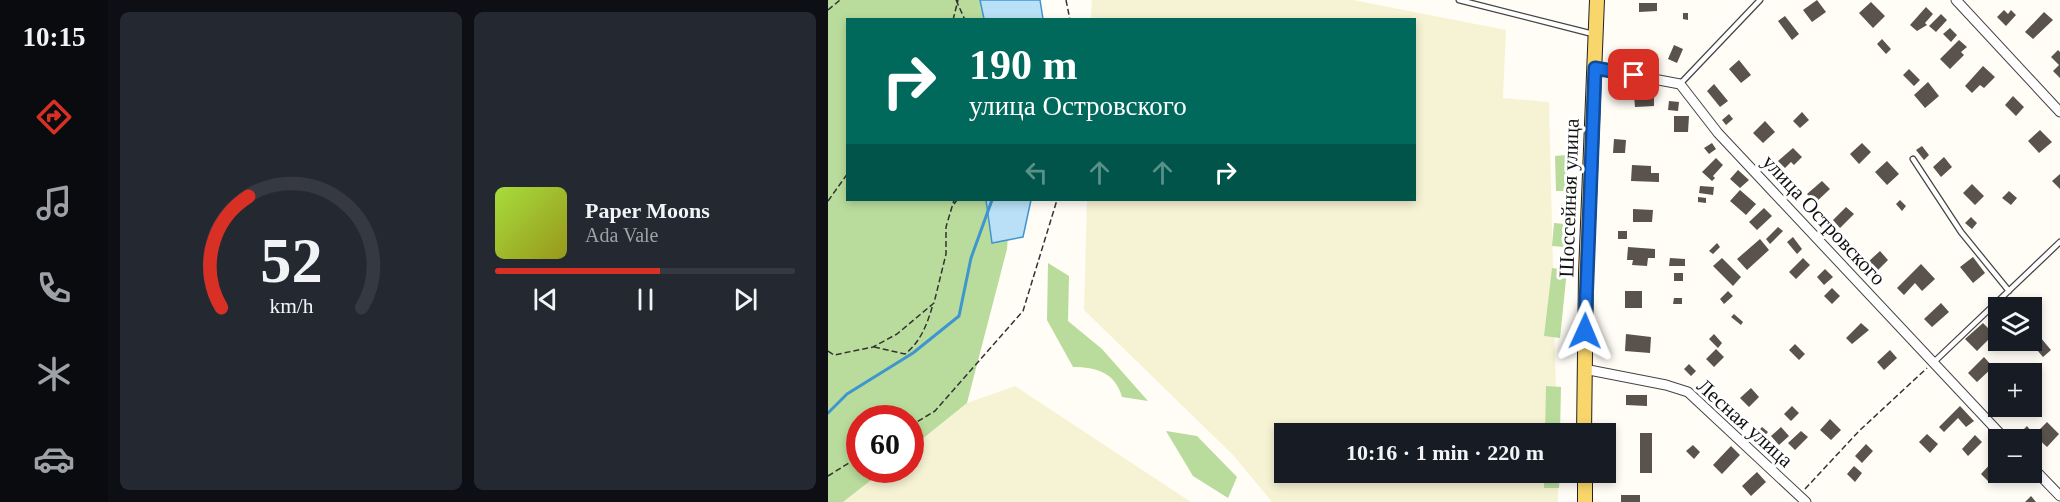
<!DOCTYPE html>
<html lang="en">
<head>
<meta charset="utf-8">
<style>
  :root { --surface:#171b24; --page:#242831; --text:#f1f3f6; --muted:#9ea1a6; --line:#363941; --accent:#d93025 }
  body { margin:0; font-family:"Times New Roman",serif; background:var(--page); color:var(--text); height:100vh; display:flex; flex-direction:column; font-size:22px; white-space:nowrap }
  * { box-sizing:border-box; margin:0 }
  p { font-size:20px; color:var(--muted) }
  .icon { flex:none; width:33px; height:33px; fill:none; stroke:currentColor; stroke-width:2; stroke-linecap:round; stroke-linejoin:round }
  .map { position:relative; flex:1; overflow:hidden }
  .drawer { display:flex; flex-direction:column; gap:12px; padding:12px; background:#0d0f14; width:720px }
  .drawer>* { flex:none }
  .banner { position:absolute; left:18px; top:18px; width:570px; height:183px; border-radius:0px; box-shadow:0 3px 9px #0003; background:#00695c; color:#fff; overflow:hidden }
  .fabs { position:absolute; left:1160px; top:297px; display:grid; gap:12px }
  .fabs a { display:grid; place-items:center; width:54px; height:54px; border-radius:0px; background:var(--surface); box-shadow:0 3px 9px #0003; font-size:30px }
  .speed { position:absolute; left:18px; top:405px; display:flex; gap:12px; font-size:30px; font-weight:700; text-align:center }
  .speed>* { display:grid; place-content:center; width:78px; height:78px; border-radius:50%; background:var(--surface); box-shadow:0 3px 9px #0003; line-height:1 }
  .speed .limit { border:9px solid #d22; background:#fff; color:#111 }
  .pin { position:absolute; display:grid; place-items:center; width:51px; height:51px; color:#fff; margin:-26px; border-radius:12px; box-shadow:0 3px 9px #0006 }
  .me { position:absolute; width:66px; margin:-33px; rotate:1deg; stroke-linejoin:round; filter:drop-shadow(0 0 4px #0008) }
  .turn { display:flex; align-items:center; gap:21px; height:126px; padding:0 24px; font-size:27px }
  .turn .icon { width:78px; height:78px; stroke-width:2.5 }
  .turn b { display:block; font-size:42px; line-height:51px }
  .lanes { display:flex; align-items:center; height:57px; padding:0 24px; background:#0003; justify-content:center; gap:30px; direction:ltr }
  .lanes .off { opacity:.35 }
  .drawer .widget { flex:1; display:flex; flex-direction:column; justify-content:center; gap:9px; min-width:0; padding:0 21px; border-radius:9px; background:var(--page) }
  .drawer .dial { align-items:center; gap:0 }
  .dial svg { height:156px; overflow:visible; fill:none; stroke:var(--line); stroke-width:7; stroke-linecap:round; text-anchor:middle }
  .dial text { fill:var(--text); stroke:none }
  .song { display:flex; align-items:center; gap:18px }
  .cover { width:72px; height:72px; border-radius:9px; background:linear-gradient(135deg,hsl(80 70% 55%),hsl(60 70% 35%)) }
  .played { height:6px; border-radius:3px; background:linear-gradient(90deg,var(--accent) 55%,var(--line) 55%) }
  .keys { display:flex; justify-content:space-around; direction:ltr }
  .drawer .tiles { flex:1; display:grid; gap:12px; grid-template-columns:repeat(2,1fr) }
  .trip { position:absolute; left:446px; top:423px; width:342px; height:60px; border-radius:0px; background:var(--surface); box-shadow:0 3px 9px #0003; font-weight:600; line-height:60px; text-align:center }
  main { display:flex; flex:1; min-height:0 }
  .tab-bar { display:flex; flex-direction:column; width:108px; justify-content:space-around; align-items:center; background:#090b0e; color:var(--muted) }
  .tab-bar .icon { width:42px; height:42px }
  .tab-bar .current { color:var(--accent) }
  .tab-bar b { font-size:27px; color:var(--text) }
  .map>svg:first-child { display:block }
  .farmland { fill:#f6f3d4 }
  .forest { fill:#b9dc9c }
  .water { fill:#b9e0f7; stroke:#3f96cf; stroke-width:1.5 }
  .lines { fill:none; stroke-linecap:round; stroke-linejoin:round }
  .stream { stroke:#3f96cf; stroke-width:3 }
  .building { fill:#5a524d }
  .lane-casing { stroke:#444; stroke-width:7 }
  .street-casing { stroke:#444; stroke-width:11 }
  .primary-casing { stroke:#222; stroke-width:16 }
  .path { stroke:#333; stroke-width:1.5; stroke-dasharray:6 3; stroke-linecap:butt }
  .lane { stroke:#fff; stroke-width:4.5 }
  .street { stroke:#fff; stroke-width:9 }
  .primary { stroke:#f9d66b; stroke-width:14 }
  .route-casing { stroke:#114b97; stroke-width:15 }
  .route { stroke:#1a73e8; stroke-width:10 }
  .labels { text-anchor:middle; stroke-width:6; stroke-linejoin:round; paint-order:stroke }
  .street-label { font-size:21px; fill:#111; stroke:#fff }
</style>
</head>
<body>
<main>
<nav class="tab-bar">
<b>10:15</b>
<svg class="icon current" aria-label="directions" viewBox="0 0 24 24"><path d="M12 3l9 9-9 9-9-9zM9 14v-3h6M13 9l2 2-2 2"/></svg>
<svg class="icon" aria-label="music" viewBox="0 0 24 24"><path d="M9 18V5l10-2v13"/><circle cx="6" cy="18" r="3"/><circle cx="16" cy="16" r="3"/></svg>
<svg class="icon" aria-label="phone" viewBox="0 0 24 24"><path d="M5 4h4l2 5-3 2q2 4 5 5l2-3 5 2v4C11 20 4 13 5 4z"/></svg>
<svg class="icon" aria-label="climate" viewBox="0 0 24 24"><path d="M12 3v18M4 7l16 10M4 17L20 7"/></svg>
<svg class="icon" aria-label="car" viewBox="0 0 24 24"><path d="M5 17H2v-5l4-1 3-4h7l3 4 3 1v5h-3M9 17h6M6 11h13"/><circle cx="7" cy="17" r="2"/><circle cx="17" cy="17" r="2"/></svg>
</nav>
<section class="drawer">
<div class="tiles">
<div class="widget dial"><svg viewBox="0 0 100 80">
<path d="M14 69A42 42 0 1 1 86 69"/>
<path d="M14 69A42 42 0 0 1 28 12" stroke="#d93025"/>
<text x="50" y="56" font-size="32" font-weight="700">52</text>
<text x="50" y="72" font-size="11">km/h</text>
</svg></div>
<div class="widget">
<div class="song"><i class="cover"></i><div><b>Paper Moons</b><p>Ada Vale</p></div></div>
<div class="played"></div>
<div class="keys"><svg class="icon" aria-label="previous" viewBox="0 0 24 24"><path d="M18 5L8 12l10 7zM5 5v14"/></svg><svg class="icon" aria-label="pause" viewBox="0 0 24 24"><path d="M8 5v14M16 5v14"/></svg><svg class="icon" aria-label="next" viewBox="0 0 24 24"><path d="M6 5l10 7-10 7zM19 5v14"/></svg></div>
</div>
</div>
</section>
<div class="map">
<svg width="1232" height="502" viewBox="0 0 1232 502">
  <rect width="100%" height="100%" fill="#fffdf5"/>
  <path class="farmland" d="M264,0H525L678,30L675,98L721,102L729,433L456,434V472L730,473V502H444L405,455L256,310L259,200H586V20L263,19Z
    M187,386L363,502H15L56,470H82L83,448L139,403Z"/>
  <path class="forest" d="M0,0H195L196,19L20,20V200H183L179,249L139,403L83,448L82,418H32V470H56L15,502H0Z
    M739,155L740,191H728L727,156Z
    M726,223L738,224L736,247L724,246Z
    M220,263L241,276L240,321L274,349L320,401L294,397C287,372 268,367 245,367L219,320Z
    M724,268L739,270L732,338L716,336Z
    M718,386L733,387L732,433H717Z
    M338,431L369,436L409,477L400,498L365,476Z
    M716,473H732L731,488H716Z"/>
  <path class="water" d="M152,0H212L215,19H156Z
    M158,200H203L195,237L164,243Z"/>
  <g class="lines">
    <path class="stream" d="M0,413L19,394L85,353L131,316L143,258L164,200"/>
  </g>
  <path class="building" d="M989,0L998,12L984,22L975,10Z
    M1043,2L1057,16L1045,28L1031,13Z
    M811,3H829V11L811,12Z
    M1098,7L1105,14L1097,23L1099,25L1089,31L1082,25Z
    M1176,10L1180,14L1183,10L1188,15L1178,26L1169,17Z
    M1216,12L1225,20L1205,39L1197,32Z
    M855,13H860V20L855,19Z
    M1113,14L1119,20L1108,32L1101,26Z
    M957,16L971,34L964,40L950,21Z
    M1122,28L1129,35L1123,42L1115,34Z
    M1054,39L1063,49L1058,54L1049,44Z
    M1131,40L1139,47L1133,52L1136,55L1122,69L1112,59Z
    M846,45L855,49L849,63L840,59Z
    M1230,50L1232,52V78L1225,71L1231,65L1223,57Z
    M800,51H818V63L800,59Z
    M911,60L923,75L913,83L901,69Z
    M1155,66L1167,77L1156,88L1152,85L1144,93L1137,86Z
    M1081,69L1092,80L1086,86L1075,75Z
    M791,80L797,81L796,89L801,90V96L790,95Z
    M1100,82L1111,96L1097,108L1086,95Z
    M886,84L900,101L892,107L879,91Z
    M826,94V106L807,107L806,95Z
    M1185,96L1196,107L1188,116L1177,105Z
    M841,101L851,102L850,111L840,110Z
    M974,112L981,120L972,128L965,121Z
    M901,114L905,119L898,125L894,120Z
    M846,116H861L860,132H846Z
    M937,121L947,132L935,143L925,133Z
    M1212,130L1224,142L1211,153L1200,141Z
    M786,139L798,140L797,153H785Z
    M884,143L888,149L881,154L876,148Z
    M1034,143L1043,152L1031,164L1022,154Z
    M1094,146L1101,155L1096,160L1088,150Z
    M965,148L974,157L966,165L963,162L957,168L950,161Z
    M1116,157L1124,167L1113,177L1105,167Z
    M888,158L895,165L885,176L887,178L884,181L874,172Z
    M1059,161L1071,174L1059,185L1047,172Z
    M804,165L823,166V173H831V182L803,181Z
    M910,170L921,180L912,188L902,179Z
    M1232,174V189L1224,181Z
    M994,181L1002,189L987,203L979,194Z
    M1144,184L1156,196L1147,205L1135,193Z
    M872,186L886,187L885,195L871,193Z
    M912,190L928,204L918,215L902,201Z
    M1181,191L1189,198L1183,205L1174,198Z
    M870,197L878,198V203L870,202Z
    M1072,200L1078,206L1074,211L1068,204Z
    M1018,207L1026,214L1012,228L1005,220Z
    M936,208L944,216L929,230L921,222Z
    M805,209L825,210L824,222H805Z
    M1143,217L1149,223L1144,229L1137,223Z
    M950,227L955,231L942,244L938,239Z
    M790,231H799V239H790Z
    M965,237L974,249L969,254L959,242Z
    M932,239L941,250L919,270L909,259Z
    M1018,241L1026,249L1020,256L1012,248Z
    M889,243L892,247L885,254L881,251Z
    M800,247L827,249V258H820L819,266L804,265L805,260H799Z
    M1052,251L1060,260L1049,271L1040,262Z
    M1145,257L1157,273L1145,283L1132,267Z
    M842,258L857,259V266H841Z
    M894,258L913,277L905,286L885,266Z
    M975,258L982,265L968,279L961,272Z
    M1093,264L1107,279L1094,291L1087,283L1076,295L1069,288Z
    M997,269L1005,277L996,285L989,277Z
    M846,273H855V281H846Z
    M1004,288L1012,296L1004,304L996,296Z
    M797,291H814V308H797Z
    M900,291L905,296L896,304L892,299Z
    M846,298H854V304H845Z
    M1113,303L1121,312L1104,327L1096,319Z
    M906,314L915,322L913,325L903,317Z
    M1033,323L1041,330L1024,344L1018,338Z
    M1155,323L1166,334L1149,351L1137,339Z
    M798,334L823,337L822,353L797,351Z
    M886,334L894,343L890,348L881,339Z
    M1212,337L1223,350L1215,357L1204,344Z
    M967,344L977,354L971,360L961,350Z
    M888,349L896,357L886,367L878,359Z
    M1062,350L1069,358L1056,370L1049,362Z
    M1156,357L1165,367L1149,382L1140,373Z
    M861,364L868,371L863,376L856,369Z
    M923,388L931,397L921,407L912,398Z
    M798,395H819V406L798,405Z
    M964,406L971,413L963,421L956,414Z
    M1132,406L1146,421L1138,427L1130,418L1116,432L1111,427Z
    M1002,419L1013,430L1003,440L992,430Z
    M1219,422L1231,434L1219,447L1206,435Z
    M1199,426L1206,435L1196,440L1191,434Z
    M934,427L940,432L931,442L925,437Z
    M953,427L961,436L951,445L943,436Z
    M973,431L980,437L967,450L960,443Z
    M812,433H824V473H812Z
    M1099,434L1110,444L1102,453L1091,442Z
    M1147,435L1154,442L1140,456L1134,449Z
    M1038,444L1045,451L1034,463L1027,456Z
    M865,445L872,452L866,459L858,451Z
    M903,446L912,455L894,474L885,465Z
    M1167,459L1172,472L1162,483L1153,474Z
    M1026,466L1034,473L1027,482L1019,474Z
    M929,472L938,482L923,496L914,486Z
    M793,495H812V502H793Z
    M1203,496L1208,502H1197Z"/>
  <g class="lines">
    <g class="lane-casing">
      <path id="lane" d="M631,0L765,34
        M852,84L932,0
        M1085,159L1133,232L1181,291
        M1106,362L1232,242"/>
    </g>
    <g class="street-casing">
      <path id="street" d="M1128,0L1232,112
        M767,68L852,84L890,133L1178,440
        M756,369L838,385L860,392L978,502
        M1203,466L1232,496"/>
    </g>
    <g class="primary-casing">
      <path id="primary" d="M756,434L758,273L769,0
        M757,472V502"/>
    </g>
    <path class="path" d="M128,0L137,20
      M238,0L242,20
      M0,10L12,0
      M125,20L130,0
      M0,201L20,173
      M126,204L129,200
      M46,347L77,354C93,342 100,322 105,304
      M0,351L6,355L45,347L69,334L106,303L118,254V227L126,200
      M82,426L107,411L195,311L229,200
      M0,476L32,456
      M977,489L1031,431L1099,368"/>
    <use href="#lane" class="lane"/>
    <use href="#street" class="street"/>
    <use href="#primary" class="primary"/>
  </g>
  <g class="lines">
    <g class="route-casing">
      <path id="route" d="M757,331L767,68L806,75"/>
    </g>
    <use href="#route" class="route"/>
  </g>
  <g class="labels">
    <g class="street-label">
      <text transform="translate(741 198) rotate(-88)" y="7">Шоссейная улица</text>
      <text transform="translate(996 220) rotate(47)" y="7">улица Островского</text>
      <text transform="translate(917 423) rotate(42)" y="7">Лесная улица</text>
    </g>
  </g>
</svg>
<div class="fabs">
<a><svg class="icon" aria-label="layers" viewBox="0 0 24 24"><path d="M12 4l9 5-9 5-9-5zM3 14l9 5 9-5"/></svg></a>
<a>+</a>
<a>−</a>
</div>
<div class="speed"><div class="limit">60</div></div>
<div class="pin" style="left:806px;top:75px;background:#d93025"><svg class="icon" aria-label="arrive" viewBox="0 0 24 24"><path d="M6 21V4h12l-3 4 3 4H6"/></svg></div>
<svg class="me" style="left:757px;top:331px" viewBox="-20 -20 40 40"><path d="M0-17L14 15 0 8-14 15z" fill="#1a73e8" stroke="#fff" stroke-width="4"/></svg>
<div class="trip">10:16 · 1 min · 220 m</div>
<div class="banner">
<div class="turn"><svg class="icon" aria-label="right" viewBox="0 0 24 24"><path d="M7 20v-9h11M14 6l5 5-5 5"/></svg><div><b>190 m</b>улица Островского</div></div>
<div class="lanes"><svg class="icon off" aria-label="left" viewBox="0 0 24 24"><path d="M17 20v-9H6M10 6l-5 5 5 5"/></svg><svg class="icon off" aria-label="ahead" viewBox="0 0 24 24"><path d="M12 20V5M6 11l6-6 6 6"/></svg><svg class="icon off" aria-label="ahead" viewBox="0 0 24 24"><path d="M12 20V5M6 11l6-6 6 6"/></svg><svg class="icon" aria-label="right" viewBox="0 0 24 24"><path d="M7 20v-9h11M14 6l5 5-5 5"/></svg></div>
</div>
</div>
</main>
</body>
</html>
